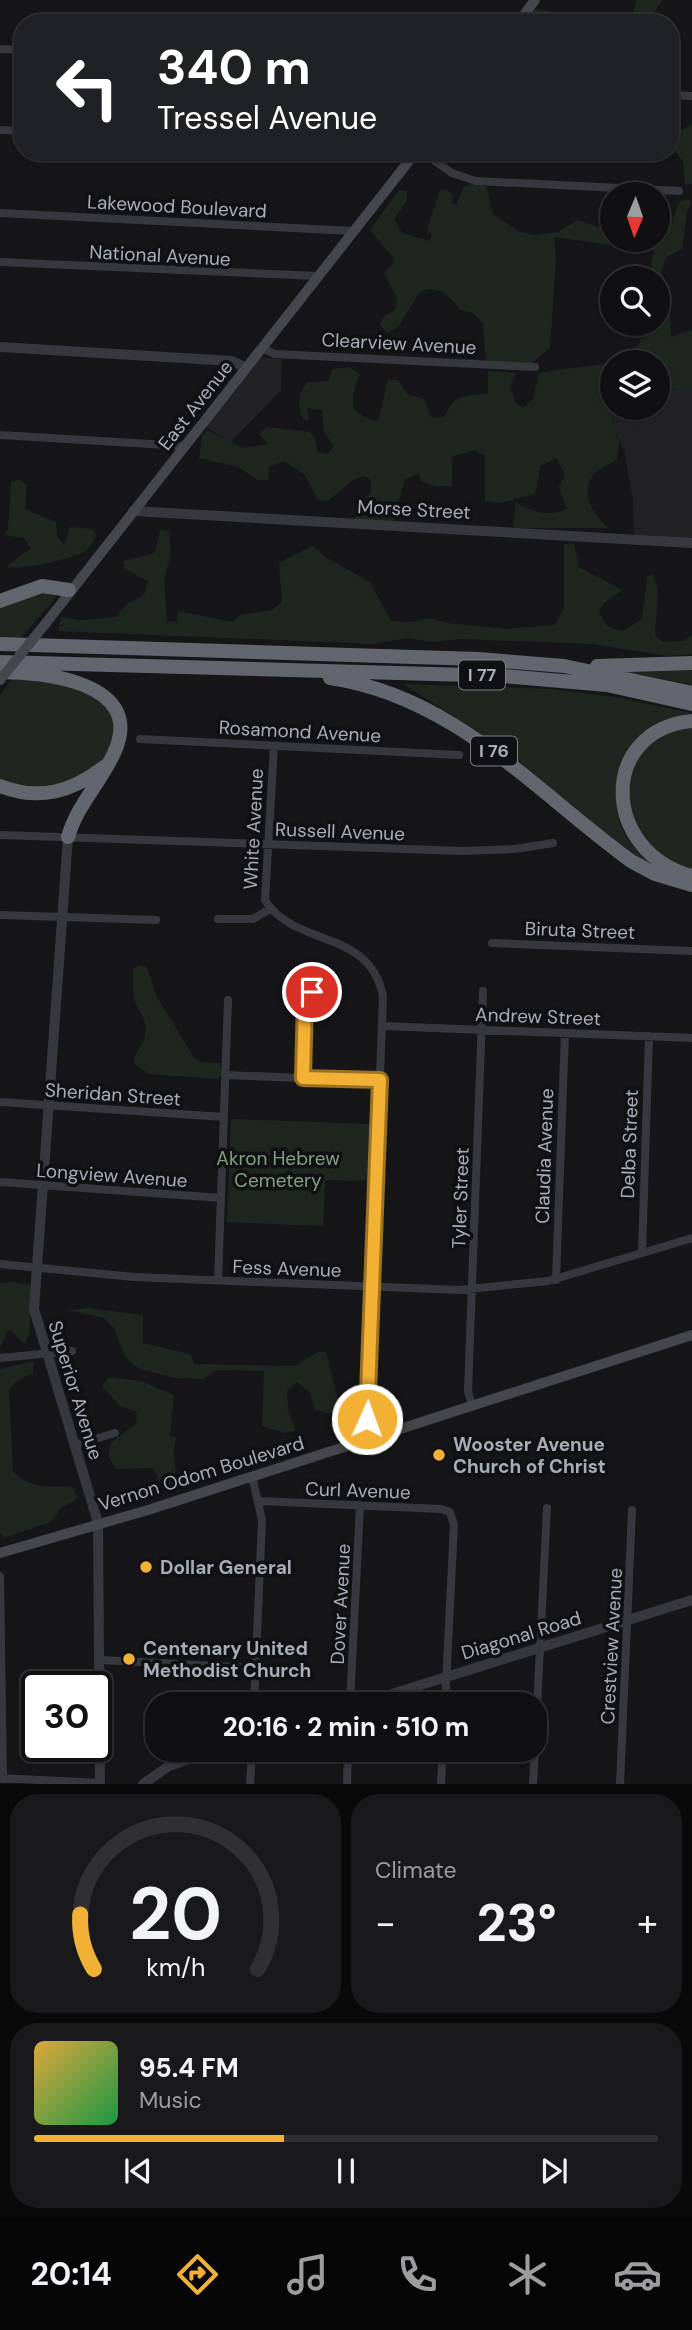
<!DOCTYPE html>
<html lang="en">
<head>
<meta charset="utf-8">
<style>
  :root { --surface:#101012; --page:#19191b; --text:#f1f3f6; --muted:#9c9d9f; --line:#303032; --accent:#f2b134 }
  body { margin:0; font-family:"DM Sans",sans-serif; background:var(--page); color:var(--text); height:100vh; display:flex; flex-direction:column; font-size:26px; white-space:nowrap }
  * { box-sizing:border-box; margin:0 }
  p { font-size:23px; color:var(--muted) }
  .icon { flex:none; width:38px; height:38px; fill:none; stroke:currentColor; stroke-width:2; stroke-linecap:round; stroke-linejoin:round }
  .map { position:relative; height:1784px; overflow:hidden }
  .details { display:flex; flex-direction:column; gap:10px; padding:10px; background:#09090a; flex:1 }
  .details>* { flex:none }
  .top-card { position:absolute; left:14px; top:14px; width:665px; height:147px; border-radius:28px; box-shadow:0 2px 5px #0004,0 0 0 2px var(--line); background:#202124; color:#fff; overflow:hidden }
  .needle { width:46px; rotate:182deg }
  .fabs { position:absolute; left:600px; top:182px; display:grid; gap:14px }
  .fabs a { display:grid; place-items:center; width:70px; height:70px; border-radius:50%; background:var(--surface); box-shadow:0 2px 5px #0004,0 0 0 2px var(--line); font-size:35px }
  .speed { position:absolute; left:21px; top:1671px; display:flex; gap:14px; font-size:35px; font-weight:700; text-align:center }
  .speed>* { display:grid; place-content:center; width:91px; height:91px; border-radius:50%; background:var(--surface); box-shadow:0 2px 5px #0004,0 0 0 2px var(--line); line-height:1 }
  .speed .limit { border:4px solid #111; border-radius:10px; background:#fff; color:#111 }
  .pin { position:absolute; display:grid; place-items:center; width:60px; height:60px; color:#fff; margin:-30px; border:4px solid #fff; border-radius:50%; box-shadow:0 2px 7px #0007 }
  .me { position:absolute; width:77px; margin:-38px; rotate:2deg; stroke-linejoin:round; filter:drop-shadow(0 0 5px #0008) }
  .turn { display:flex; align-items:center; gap:24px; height:147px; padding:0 28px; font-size:32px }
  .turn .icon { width:91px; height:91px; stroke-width:2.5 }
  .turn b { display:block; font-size:49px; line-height:60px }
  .big { font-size:52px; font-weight:700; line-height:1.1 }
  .details .card { flex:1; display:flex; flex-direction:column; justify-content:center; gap:10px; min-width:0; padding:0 24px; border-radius:28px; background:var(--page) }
  .details .dial { align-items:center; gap:0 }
  .dial svg { height:182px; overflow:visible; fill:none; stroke:var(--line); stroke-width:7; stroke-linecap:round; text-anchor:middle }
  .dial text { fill:var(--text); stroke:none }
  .song { display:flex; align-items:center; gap:21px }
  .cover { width:84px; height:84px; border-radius:10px; background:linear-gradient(135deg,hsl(40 70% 55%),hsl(140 70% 35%)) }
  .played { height:7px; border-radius:4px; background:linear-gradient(90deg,var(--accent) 40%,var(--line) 40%) }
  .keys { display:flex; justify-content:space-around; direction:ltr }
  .heat { display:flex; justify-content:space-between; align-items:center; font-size:38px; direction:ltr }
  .details .tiles { flex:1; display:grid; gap:10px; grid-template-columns:1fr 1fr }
  .card:last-child { grid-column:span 2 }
  .trip { position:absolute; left:145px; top:1692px; width:402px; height:70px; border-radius:28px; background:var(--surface); box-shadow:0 2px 5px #0004,0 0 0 2px var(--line); font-weight:700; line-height:70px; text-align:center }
  .tab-bar { display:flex; height:112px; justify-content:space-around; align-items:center; background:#060607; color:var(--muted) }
  .tab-bar .icon { width:49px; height:49px }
  .tab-bar .current { color:var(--accent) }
  .tab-bar b { font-size:32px; color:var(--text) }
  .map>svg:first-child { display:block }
  .built { fill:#222225 }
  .green { fill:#1e261f }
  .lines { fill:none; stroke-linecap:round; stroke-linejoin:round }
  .minor { stroke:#37383d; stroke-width:8 }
  .tertiary { stroke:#37383d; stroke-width:10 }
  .secondary { stroke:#45474d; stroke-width:10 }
  .motorway { stroke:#63666e; stroke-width:14 }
  .secondary-bridge { stroke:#45474d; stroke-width:10 }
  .route-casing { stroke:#9d7322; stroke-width:18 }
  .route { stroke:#f2b134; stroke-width:12 }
  .poi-dot { fill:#f2b134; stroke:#111113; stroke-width:2.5 }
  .labels { text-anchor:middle; stroke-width:7; stroke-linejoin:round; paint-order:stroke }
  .shield { fill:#111113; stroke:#7b7e86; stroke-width:2 }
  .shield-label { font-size:18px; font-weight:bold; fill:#a8adb8 }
  .street-label { font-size:19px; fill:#a8adb8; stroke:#111113 }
  .park-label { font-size:19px; fill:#7fa381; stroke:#111113 }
  .poi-label { font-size:19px; font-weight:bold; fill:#a8adb8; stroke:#111113; text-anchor:start }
</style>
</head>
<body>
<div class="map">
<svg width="692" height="1784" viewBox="0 0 692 1784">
  <rect width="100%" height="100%" fill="#161618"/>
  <path class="built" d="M261,357L282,359L281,390L230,443L205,426Z
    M658,385L675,390L692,388V539L634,535L633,500L624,450L613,426L614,408H658Z"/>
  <path class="green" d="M636,0H662L652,16V23H522L531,11L537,9L564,14L584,12L617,18L633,13Z
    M692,124V184H685L683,162L677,153L670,152V137Z
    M469,184L486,186L493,214L518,231L534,235L558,232L578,220L612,232V240H658V233H667L680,201L688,199L692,202L687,211L682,249L666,257L660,277L670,303L671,337L692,330V388L675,390L658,385V362H612L613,426L619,442L617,459C611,465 599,467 594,474C579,496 593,512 608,528H513L516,502C532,512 549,517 567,509L559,487L565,474L556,458L541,466L535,494L500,503L485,501V456L474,450L452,457V486H435L421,481L419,474L405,479L393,522L355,519L371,491V480L363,476L352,481L328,501L318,500L305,475L284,461L269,467L268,480H258L238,467L199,458L202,437L207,430L242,448L269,444L259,434L266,427L310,432L315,438L317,452L328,454L334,446L324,432L322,410L307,408L309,420H304C297,407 297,393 308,382L328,381L333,369L349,367L360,374C350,399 346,414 378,421L388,380H398L407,394L424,399L432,418L444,417C456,393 464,396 488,394V371L516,373L510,386L516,403L523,408L533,399L539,374C574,361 636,378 646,324H658V278H649L654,251L554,237L556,259L550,348L531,364L486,363L483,324L473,313L460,310C450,296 437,282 419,293L399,326L388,333L380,325L383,317L395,310L397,298L384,273L394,263L392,256L370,230L399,190L407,191V201L394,219L402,233L430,241L432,234L427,229L440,190L446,189L453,195L452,203L456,205L463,188Z
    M19,479L27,485L25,509L56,522L57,537L64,545L70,527L93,529L96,536C92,543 90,549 82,553C68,559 20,571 6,567L31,548L24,538L4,535L8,529L11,483Z
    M161,529L169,532L171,554L164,579L167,621L177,622L178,611L233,622L239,615L272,610L282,602L279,563L313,546L327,558L370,582L391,621L416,622L428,618L448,623L506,629L555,625L564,608V544L574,543L579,567L622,590L604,603L599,610C603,624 608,629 623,631L642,619L647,576L653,575L658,590L655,635L663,642L684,641L692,635V654L668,656L591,644L460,639L432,642L408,638L372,644L58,631L61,617L81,620L116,617L128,603L144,595L148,581L124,569V561L154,553Z
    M54,591L56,597L20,639H0V607L39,592Z
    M692,669V685L630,673V671Z
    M15,675L89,690L111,711L117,731L103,762L53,790L0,783V695Z
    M403,684L551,689L615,697L692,713C683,720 664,719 653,728C620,752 608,793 623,830C629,846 647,859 659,870L606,836L480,733Z
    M692,727V869C680,864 661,859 652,850C619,818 622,755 665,733C673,729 684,729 692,727Z
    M141,965L147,968L157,997L193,1056L201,1062L220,1063L222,1074L218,1079L149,1074L134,1063C134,1048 149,1046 145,1022C143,1014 137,1008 135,1001C132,991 134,978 133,968Z
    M231,1119L371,1124L369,1181L325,1180L323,1226L227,1222Z
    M13,1282L31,1285L30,1330L25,1344L9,1329L0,1347V1283Z
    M88,1308L143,1315V1343L190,1354L194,1364L294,1366L318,1352H326L340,1407L337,1415L315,1410L310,1393L297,1382L287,1391L288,1410L296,1431L284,1433L262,1426L264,1371L218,1370L203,1379L174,1378L141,1369L133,1365L124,1354L114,1328L104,1318L67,1310Z
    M34,1361L33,1373L16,1381L9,1390L13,1471C29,1489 49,1487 72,1486L78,1498L60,1509L51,1522L4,1538L0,1533V1369Z
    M109,1377L141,1381L174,1395L170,1436L177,1437C170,1454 178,1469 176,1487L165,1492L153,1468L116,1469L108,1456L111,1443L136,1423L137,1412L120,1406L102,1386Z"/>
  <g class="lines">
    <path class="minor" d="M0,49L23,50
      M670,95L692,96
      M0,130L23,131
      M391,152L415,154
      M422,152L452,173L476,181L679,191
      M0,213L353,231
      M0,262L318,276
      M262,348L275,354L535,367
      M0,435L184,446
      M140,739L459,755
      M274,746L265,900C294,948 371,928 383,997L367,1407L369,1439
      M0,835L464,851L515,849L553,843
      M0,915L156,920
      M218,919H253L270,909
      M492,943L692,951
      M382,1026L692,1038
      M225,1075L380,1081
      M304,1078L305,999L306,994L312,992
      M0,1102L224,1117
      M0,1182L221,1198
      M642,1253L649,1036
      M0,1264L134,1277L459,1290L548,1281L692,1238
      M218,1280L228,1000
      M556,1280L565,1033
      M0,1358L72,1351
      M472,1406L468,1391L483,991
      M75,1445L115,1433
      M252,1476L262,1520L254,1704
      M260,1501L441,1509L450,1512L454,1525L445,1704
      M0,1576L3,1779
      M101,1660L255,1668
      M350,1704L360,1505
      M536,1728L547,1508
      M0,1778L100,1783
      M250,1784L252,1750
      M347,1784L348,1750
      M441,1784L443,1750
      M533,1784L535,1750
      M620,1784L632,1510"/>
    <path class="tertiary" d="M0,347L232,361L246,368
      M133,511L692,543
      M68,837L34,1309L98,1523L100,1784
      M360,1704L692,1600
      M143,1784L169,1766L214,1750"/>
    <path class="secondary" d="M518,23L535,0
      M46,623L416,152
      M0,1553L148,1510L692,1335"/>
    <path class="motorway" d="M0,601L42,586L69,590
      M0,644L478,659L564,666L692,693
      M0,662L504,676L607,685L692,704
      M597,666L692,663
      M0,672C43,672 145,682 115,751C102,781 77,805 68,837
      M330,678C454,696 535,791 631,861L655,874L692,885
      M692,721C598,730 601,852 692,876
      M0,786C39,801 72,792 104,767"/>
    <path class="secondary-bridge" d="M0,680L46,623"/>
  </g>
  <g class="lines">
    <g class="route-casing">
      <path id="route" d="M312,992L306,994L305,999L303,1078L380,1080L367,1419"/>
    </g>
    <use href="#route" class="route"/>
  </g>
  <g class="poi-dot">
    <circle cx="439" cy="1455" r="7"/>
    <circle cx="146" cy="1567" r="7"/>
    <circle cx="129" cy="1659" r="7"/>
  </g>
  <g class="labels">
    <g class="shield">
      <rect x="459" y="660.5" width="46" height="29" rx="5"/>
      <rect x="471" y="736.5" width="46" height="29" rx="5"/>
    </g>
    <g class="shield-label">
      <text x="482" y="681">I 77</text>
      <text x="494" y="757">I 76</text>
    </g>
    <g class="street-label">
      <text transform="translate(177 206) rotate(3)" y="7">Lakewood Boulevard</text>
      <text transform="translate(160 255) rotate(3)" y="7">National Avenue</text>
      <text transform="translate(399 343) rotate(3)" y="7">Clearview Avenue</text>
      <text transform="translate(195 405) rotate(-52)" y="7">East Avenue</text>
      <text transform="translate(414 509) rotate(3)" y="7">Morse Street</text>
      <text transform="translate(300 731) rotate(3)" y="7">Rosamond Avenue</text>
      <text transform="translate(253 829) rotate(-87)" y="7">White Avenue</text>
      <text transform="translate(340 831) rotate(2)" y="7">Russell Avenue</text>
      <text transform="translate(580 930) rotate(2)" y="7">Biruta Street</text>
      <text transform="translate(538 1016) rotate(2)" y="7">Andrew Street</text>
      <text transform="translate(113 1094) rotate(4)" y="7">Sheridan Street</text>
      <text transform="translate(629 1144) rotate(-88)" y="7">Delba Street</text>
      <text transform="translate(544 1156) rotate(-88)" y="7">Claudia Avenue</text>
      <text transform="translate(112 1175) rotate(4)" y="7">Longview Avenue</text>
      <text transform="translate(460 1198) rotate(-88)" y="7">Tyler Street</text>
      <text transform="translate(287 1268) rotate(2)" y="7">Fess Avenue</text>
      <text transform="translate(76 1390) rotate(73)" y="7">Superior Avenue</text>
      <text transform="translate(201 1473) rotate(-17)" y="7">Vernon Odom Boulevard</text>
      <text transform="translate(358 1490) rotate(2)" y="7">Curl Avenue</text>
      <text transform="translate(340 1604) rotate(-87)" y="7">Dover Avenue</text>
      <text transform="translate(521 1635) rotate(-17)" y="7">Diagonal Road</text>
      <text transform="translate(611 1646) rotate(-87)" y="7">Crestview Avenue</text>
    </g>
    <g class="park-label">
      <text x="278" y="1165">Akron Hebrew<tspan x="278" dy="22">Cemetery</tspan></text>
    </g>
    <g class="poi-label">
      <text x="453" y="1451">Wooster Avenue<tspan x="453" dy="22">Church of Christ</tspan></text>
      <text x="160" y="1574">Dollar General</text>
      <text x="143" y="1655">Centenary United<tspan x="143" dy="22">Methodist Church</tspan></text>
    </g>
  </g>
</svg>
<div class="fabs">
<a><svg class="needle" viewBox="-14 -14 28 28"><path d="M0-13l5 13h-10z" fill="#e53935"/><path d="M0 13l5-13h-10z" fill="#9c9d9f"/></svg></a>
<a><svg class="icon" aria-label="search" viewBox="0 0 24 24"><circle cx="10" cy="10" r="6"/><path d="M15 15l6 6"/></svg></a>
<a><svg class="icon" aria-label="layers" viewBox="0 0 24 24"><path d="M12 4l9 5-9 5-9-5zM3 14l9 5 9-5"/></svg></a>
</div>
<div class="speed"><div class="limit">30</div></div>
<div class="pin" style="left:312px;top:992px;background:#d93025"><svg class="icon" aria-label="arrive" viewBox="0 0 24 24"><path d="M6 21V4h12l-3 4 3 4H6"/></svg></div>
<svg class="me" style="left:367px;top:1419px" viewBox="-20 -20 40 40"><circle r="17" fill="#f2b134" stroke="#fff" stroke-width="3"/><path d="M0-11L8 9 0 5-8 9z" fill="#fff"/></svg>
<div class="trip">20:16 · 2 min · 510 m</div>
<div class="top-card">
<div class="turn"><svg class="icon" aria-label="left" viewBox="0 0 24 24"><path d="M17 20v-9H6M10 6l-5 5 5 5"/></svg><div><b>340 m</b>Tressel Avenue</div></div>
</div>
</div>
<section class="details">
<div class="tiles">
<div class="card dial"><svg viewBox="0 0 100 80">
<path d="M14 69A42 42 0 1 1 86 69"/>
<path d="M14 69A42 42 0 0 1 8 45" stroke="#f2b134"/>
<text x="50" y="56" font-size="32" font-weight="700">20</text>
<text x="50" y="72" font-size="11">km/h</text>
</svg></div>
<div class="card"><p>Climate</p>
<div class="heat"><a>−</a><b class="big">23°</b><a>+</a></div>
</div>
<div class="card">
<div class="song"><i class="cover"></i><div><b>95.4 FM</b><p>Music</p></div></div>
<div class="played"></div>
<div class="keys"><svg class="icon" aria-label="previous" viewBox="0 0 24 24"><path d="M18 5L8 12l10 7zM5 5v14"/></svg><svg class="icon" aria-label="pause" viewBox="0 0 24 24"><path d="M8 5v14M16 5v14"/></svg><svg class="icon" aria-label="next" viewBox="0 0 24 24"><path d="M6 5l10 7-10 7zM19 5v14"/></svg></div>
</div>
</div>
</section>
<nav class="tab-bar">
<b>20:14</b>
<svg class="icon current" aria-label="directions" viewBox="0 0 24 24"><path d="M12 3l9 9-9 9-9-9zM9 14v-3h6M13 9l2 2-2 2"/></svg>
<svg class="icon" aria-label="music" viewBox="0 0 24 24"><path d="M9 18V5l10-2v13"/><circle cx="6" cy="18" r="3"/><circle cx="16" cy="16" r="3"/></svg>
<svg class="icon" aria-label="phone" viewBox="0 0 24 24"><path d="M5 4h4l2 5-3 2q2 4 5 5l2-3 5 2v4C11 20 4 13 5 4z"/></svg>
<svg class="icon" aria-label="climate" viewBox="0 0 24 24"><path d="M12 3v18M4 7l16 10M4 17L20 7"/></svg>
<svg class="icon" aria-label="car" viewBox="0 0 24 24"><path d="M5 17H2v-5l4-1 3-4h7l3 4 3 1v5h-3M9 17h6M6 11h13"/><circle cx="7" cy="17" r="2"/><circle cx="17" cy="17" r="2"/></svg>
</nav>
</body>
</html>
